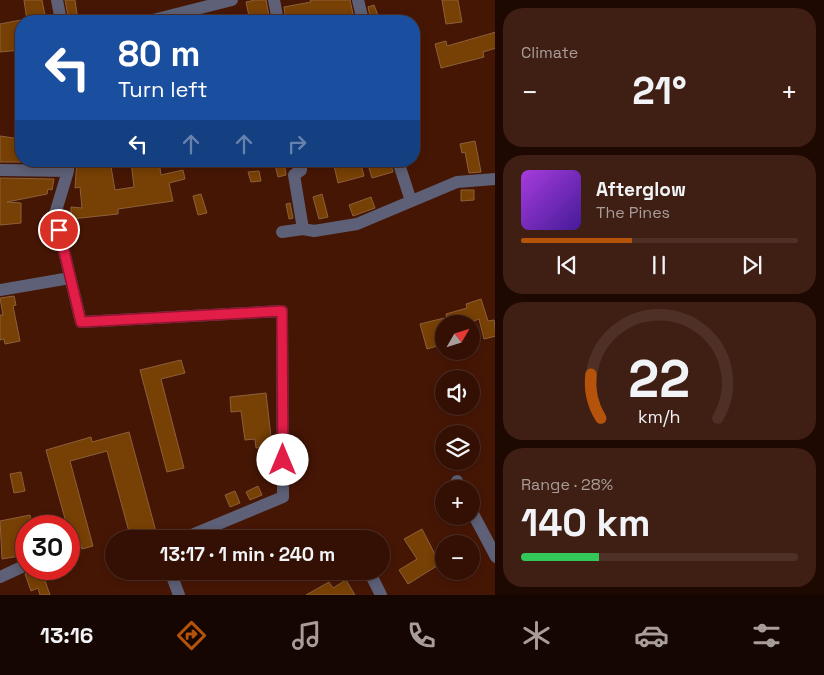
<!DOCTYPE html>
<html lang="en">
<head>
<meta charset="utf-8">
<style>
  :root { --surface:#341004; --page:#3f1e13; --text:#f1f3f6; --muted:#a99d9a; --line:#4e3026; --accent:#b45309 }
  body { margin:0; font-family:"Space Grotesk",sans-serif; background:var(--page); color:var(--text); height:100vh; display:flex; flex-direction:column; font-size:19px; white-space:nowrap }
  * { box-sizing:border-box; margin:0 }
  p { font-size:16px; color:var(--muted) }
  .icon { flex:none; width:28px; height:28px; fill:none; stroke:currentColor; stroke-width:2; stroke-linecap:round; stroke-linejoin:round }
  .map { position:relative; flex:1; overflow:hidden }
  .side { display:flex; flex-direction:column; gap:8px; padding:8px; background:#1d0902; width:329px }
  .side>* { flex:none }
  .hud { position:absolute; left:15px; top:15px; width:405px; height:152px; border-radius:20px; box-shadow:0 2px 8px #0003,0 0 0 1px var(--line); background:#1a4fa0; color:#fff; overflow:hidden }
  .needle { width:32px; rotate:51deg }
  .buttons { position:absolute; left:435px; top:315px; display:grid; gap:10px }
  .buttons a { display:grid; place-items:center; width:45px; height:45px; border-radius:50%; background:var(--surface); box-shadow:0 2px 8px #0003,0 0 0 1px var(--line); font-size:25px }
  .speed { position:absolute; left:15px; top:515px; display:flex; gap:10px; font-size:25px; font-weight:700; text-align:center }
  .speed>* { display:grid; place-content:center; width:65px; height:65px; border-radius:50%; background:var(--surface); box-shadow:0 2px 8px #0003,0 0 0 1px var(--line); line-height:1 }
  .speed .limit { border:8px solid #d22; background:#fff; color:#111 }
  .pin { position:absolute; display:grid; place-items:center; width:42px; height:42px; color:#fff; margin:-21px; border:2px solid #fff; border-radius:50%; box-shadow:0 1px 5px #0007 }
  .me { position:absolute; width:55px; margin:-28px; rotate:0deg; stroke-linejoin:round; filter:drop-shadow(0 0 4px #0008) }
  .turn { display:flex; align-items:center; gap:18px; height:105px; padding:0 20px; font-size:22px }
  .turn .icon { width:65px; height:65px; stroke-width:2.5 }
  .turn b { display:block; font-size:35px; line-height:42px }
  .lanes { display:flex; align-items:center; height:48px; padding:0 20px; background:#0003; justify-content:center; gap:25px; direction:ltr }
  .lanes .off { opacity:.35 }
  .big { font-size:38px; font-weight:800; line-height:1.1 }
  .side .tile { flex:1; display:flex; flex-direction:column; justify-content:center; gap:8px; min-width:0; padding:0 18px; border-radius:20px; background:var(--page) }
  .side .dial { align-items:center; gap:0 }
  .dial svg { height:130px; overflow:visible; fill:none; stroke:var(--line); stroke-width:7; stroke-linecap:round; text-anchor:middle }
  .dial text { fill:var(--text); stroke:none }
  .song { display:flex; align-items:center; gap:15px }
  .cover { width:60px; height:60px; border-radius:8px; background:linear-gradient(135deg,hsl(280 70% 55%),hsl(260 70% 35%)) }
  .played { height:5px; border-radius:2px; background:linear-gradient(90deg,var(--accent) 40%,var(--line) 40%) }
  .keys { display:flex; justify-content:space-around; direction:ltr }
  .heat { display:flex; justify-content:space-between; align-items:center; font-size:28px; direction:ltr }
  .charge { height:8px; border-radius:4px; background:linear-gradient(90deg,#34c759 28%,var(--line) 0) }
  .trip { position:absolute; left:105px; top:530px; width:285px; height:50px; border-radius:25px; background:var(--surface); box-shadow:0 2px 8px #0003,0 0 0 1px var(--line); font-weight:800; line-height:50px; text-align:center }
  .tabs { display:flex; height:80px; justify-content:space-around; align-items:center; background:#150602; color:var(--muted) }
  .tabs .icon { width:35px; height:35px }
  .tabs .selected { color:var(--accent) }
  .tabs b { font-size:22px; color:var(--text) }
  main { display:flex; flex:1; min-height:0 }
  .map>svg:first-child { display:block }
  .building { fill:#774004; stroke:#8d603b }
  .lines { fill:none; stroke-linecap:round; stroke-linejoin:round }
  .minor { stroke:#5d6076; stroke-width:12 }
  .route-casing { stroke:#92132f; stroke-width:12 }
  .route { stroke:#e11d48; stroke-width:9 }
</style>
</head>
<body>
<main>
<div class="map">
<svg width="496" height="595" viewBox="0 0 496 595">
  <rect width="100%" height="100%" fill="#461605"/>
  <path class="building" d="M24,0H42L46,21H27Z
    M65,0H75L78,21H69Z
    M255,0H266L270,21H250L246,2Z
    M310,0H350L353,14L318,21H286L284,7L311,2Z
    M442,0H458L462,22L446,24Z
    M374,5L379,18L371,20L368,7Z
    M21,20V50L0,52V24Z
    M496,32V48L483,52L484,57L441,68L435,44L446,41L447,46Z
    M0,136L21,139V161L36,162H0Z
    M475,141L481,172L469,173L465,152L462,153L460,144Z
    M77,161H110L115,190L134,187L131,161H159L161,175L183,170L185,179L169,183L173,201L118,209V214L71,219V207L82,208L80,187L75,188Z
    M274,161H284L286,175L278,177Z
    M333,161H360L364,176L338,183Z
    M390,162L393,172L372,178L369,168Z
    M259,171L261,181L251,182L248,172Z
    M0,178L54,179L52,190L48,189L47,194L7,202L21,203V223L0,225Z
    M461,190H474V200L461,201Z
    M201,194L207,213L198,215L193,196Z
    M322,194L328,217L319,219L313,197Z
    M371,197L375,208L353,216L349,205Z
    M290,203L293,218L289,219L286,204Z
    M14,296L16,305L13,306L20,341L5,344L4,339L0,340V315H3L0,298Z
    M481,299L488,321L494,320L496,336L484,339L479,319L466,324H448L446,314L467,308L466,304Z
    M444,318V344L427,349L420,324Z
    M181,360L185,373L161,379L184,468L167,472L140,370Z
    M266,393L272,446L256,448L255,439L245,440L241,411L231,412L230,397Z
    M129,432L158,539H131L107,451L70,461L93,546L82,549L80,543L72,544L46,450L91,437L92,442Z
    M21,472L25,491L14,493L10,474Z
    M258,486L262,495L250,500L246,492Z
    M235,491L240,503L230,507L225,495Z
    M30,515L33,526H26V555L2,559L0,521Z
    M422,529L440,564L408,584L399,570L417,559L404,539Z
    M38,569H41L50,595H40L38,588L31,591L25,574Z
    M346,580L355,595H306L329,582L333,588Z"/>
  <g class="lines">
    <path class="minor" d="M57,0L61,21
      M274,0L278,21
      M358,0L363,21
      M149,21L232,0
      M69,161L68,171L55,214L81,322L282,311L283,497L182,539
      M301,161V170L294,175L303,229
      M398,161L411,201
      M0,170L68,171
      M282,232L303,229L314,231L357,224L457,182L496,179
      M0,290L70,278
      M457,481L460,489
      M471,510L496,557
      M170,571L179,595
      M369,571L381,595
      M0,577L26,565"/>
  </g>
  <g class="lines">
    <g class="route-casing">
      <path id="route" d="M59,230L81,322L282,311L283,460"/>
    </g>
    <use href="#route" class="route"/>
  </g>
</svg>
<div class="buttons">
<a><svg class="needle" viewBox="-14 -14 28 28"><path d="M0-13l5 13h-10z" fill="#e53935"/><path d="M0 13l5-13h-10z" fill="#a99d9a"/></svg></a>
<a><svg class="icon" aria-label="sound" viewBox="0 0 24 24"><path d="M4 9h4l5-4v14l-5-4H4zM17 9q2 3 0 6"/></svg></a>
<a><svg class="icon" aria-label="layers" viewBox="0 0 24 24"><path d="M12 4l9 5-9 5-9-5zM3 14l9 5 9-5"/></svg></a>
<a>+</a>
<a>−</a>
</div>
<div class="speed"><div class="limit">30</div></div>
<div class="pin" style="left:59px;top:230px;background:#d93025"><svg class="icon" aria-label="arrive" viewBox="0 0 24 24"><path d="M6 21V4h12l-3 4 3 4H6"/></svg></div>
<svg class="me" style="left:283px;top:460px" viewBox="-20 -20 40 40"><circle r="19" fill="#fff"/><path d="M0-13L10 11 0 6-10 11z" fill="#e11d48"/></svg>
<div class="trip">13:17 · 1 min · 240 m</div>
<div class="hud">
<div class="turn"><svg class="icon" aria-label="left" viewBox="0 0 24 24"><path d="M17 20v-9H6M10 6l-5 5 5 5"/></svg><div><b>80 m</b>Turn left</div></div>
<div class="lanes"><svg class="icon" aria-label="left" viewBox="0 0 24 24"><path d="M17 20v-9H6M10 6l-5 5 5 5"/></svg><svg class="icon off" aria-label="ahead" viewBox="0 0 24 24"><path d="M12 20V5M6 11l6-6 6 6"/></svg><svg class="icon off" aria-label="ahead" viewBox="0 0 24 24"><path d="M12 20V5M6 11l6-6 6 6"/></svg><svg class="icon off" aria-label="right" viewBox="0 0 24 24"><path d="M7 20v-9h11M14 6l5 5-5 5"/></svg></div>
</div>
</div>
<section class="side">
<div class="tile"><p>Climate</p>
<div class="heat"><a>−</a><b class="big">21°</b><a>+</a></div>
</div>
<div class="tile">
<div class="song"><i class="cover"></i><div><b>Afterglow</b><p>The Pines</p></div></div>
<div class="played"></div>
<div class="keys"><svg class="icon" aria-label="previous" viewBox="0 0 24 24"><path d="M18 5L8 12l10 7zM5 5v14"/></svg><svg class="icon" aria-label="pause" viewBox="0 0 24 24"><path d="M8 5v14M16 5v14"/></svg><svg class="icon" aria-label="next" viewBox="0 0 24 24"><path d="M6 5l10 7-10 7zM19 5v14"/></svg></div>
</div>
<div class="tile dial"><svg viewBox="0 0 100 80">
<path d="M14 69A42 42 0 1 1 86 69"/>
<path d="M14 69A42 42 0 0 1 8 42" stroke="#b45309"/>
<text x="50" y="56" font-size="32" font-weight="700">22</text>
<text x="50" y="72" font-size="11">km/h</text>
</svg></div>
<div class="tile"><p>Range · 28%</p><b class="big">140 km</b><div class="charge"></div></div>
</section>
</main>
<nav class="tabs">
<b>13:16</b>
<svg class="icon selected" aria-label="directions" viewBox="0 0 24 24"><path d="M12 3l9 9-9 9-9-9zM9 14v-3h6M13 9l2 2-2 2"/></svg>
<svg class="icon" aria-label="music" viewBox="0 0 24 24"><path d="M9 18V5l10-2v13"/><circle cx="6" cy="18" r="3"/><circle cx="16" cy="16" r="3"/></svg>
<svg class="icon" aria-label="phone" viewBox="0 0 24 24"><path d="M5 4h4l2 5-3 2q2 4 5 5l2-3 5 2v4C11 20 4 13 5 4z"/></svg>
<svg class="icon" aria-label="climate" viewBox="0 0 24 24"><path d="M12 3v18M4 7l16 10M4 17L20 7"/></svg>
<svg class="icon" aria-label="car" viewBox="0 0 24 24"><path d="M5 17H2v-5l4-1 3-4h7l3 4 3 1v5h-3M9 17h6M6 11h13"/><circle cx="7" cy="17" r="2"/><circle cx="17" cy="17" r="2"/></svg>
<svg class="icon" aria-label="filters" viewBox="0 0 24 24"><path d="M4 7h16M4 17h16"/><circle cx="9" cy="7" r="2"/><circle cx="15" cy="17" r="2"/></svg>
</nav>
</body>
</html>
